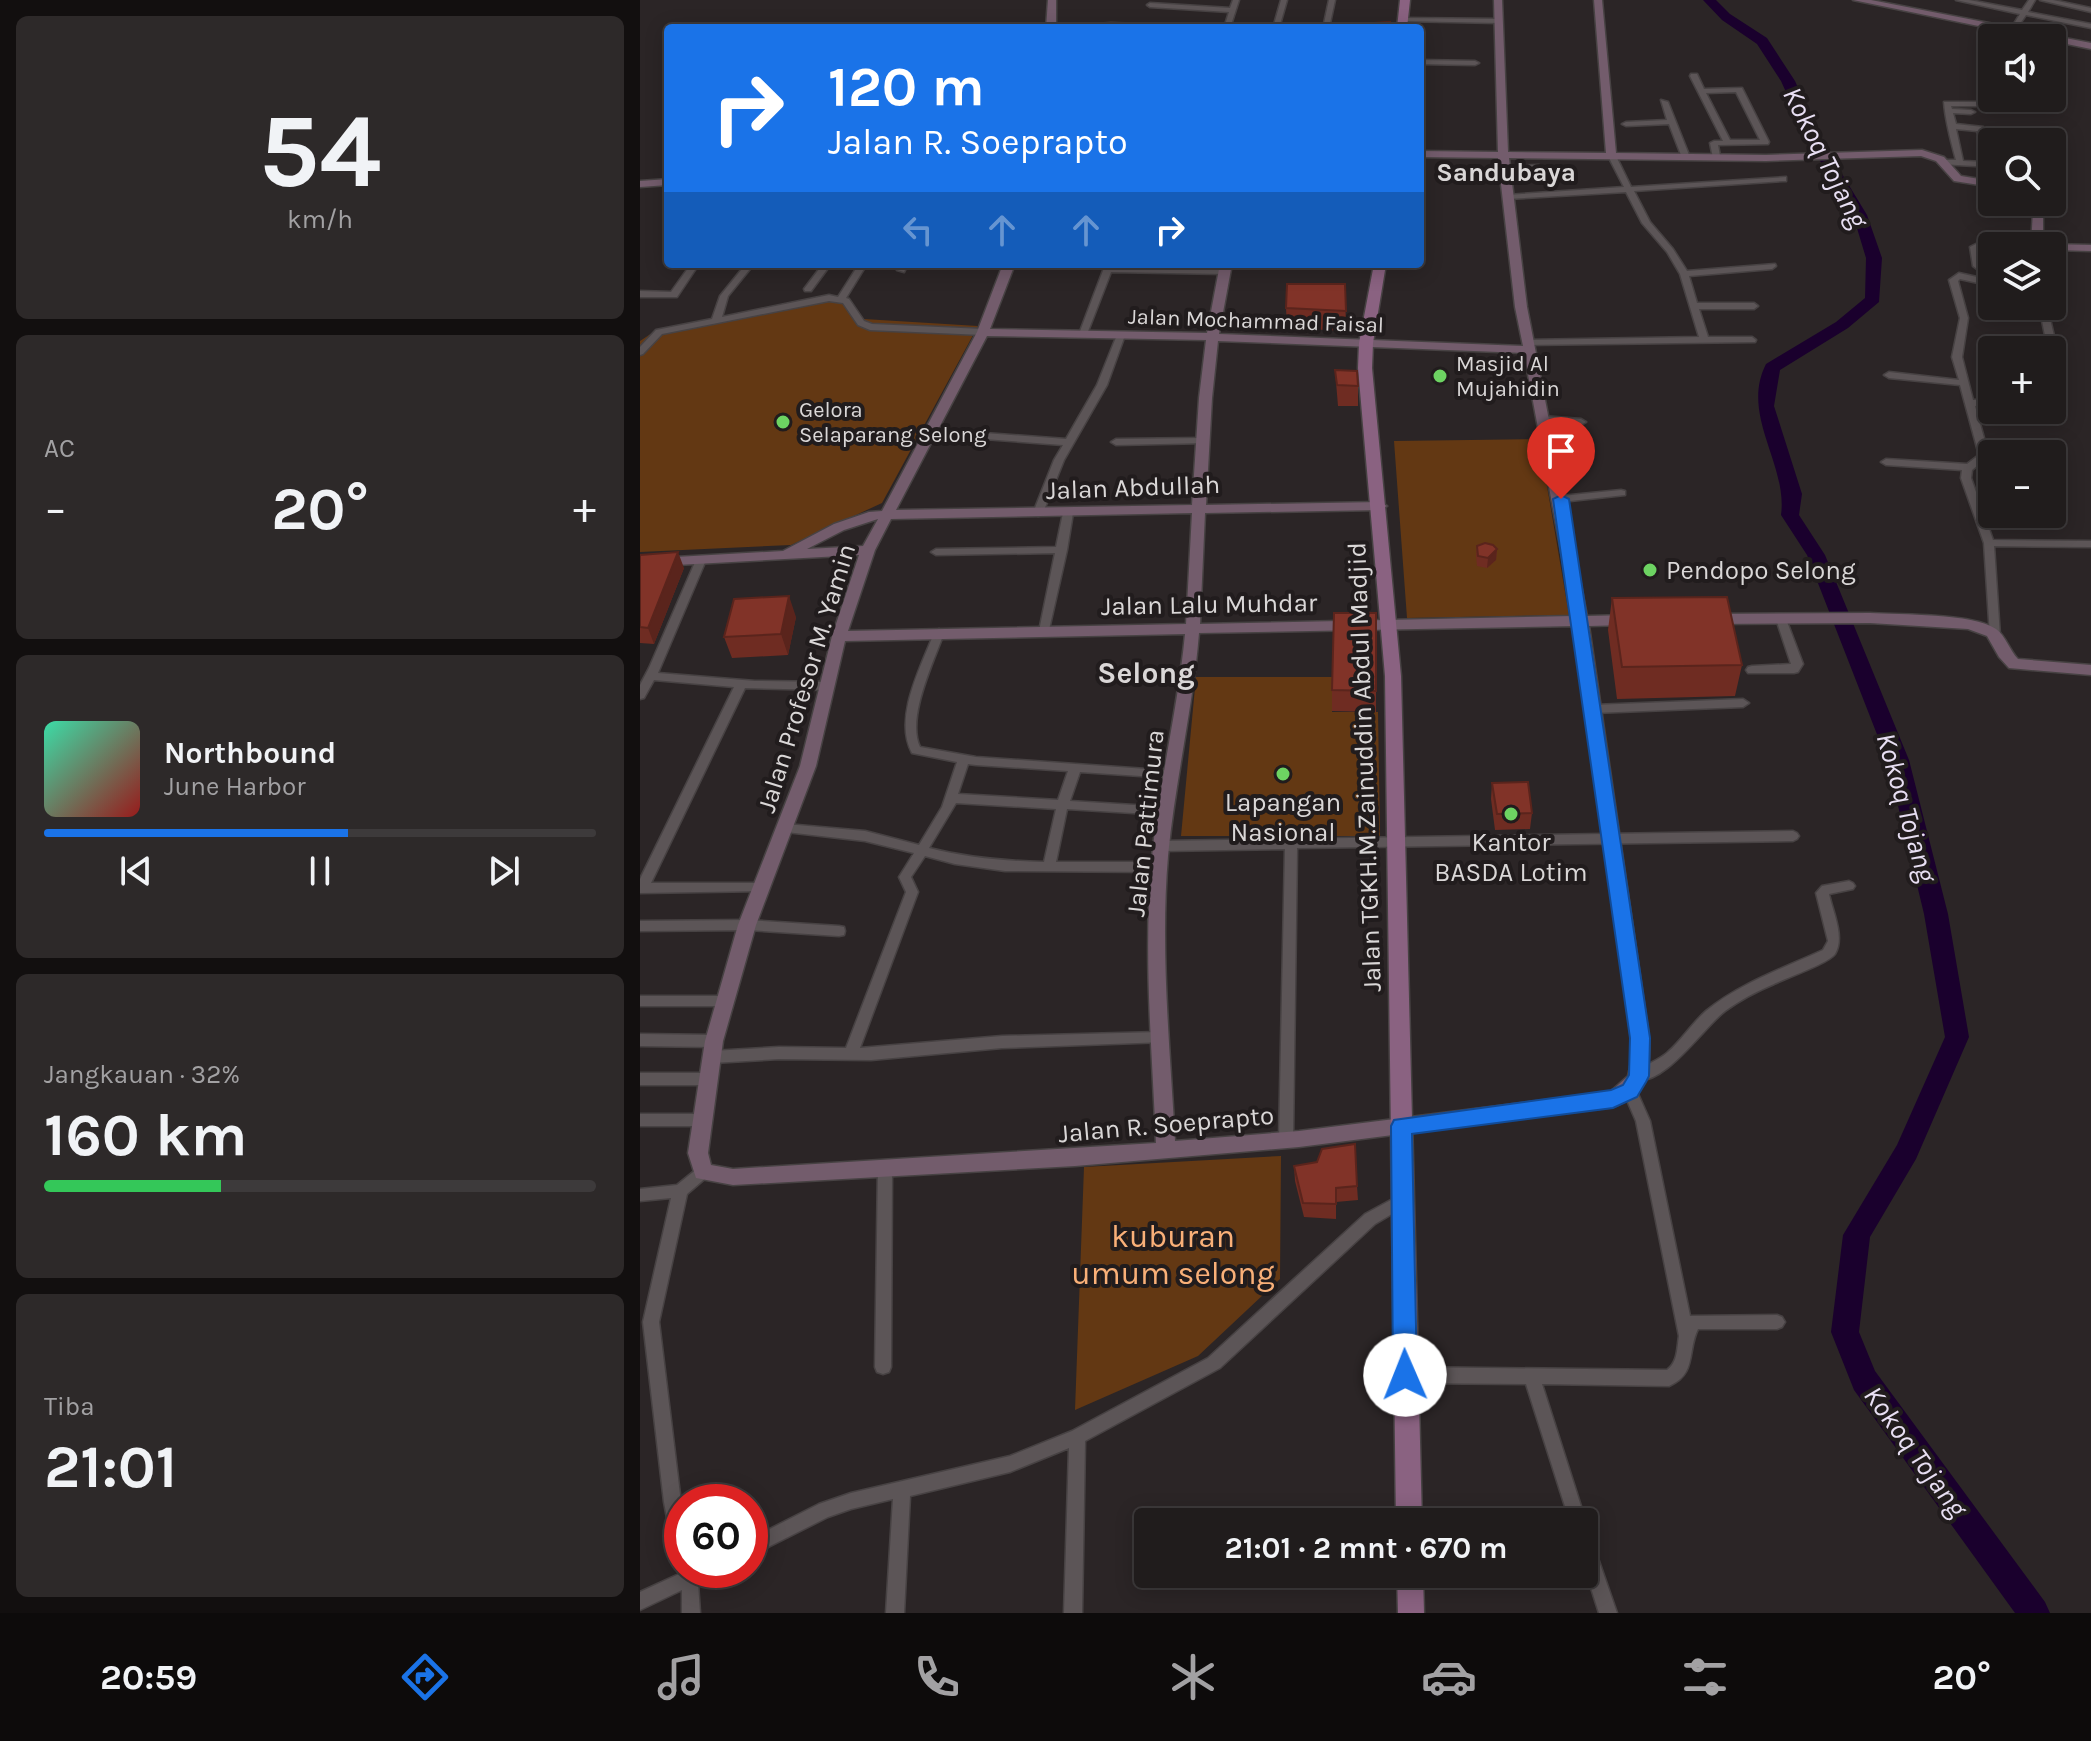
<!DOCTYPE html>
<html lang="id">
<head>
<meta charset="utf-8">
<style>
  :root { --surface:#201c1c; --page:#2d2929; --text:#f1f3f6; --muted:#a2a1a3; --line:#3d3a3b; --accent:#1a73e8 }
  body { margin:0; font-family:Karla,sans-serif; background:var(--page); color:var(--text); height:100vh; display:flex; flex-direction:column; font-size:30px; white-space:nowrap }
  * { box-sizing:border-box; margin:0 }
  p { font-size:26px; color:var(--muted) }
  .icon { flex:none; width:44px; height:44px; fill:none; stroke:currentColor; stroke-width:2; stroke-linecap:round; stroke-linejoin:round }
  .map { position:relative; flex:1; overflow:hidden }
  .sheet { display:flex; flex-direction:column; gap:16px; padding:16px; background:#120f0f; width:640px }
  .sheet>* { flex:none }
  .guide { position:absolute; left:24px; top:24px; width:760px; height:244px; border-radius:8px; box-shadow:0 4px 20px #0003,0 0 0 2px var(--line); background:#1a73e8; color:#fff; overflow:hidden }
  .controls { position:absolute; left:1338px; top:24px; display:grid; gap:16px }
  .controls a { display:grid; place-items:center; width:88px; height:88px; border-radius:8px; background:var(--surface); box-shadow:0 4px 20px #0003,0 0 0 2px var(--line); font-size:40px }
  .speed { position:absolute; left:24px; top:1484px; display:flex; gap:16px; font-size:40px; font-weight:700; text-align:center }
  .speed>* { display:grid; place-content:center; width:104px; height:104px; border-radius:50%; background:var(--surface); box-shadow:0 4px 20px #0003,0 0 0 2px var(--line); line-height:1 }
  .speed .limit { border:12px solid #d22; background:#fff; color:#111 }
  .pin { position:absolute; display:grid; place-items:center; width:68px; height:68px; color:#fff; margin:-82px -34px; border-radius:50% 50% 50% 0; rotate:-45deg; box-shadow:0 0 8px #0007 }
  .pin .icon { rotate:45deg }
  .me { position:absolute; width:88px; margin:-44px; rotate:359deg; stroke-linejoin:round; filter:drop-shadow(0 0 6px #0008) }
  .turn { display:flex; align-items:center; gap:28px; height:168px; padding:0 32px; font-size:36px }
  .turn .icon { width:104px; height:104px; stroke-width:2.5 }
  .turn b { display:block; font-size:56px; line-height:68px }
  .lanes { display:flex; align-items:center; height:76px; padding:0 32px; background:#0003; justify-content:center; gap:40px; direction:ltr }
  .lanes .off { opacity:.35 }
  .big { font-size:60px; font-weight:700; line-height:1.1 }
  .sheet .card { flex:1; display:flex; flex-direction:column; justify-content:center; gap:12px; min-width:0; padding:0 28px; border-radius:12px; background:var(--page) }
  .sheet .dial { align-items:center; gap:0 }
  .dial b { font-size:104px; line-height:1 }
  .song { display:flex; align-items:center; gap:24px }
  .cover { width:96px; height:96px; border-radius:12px; background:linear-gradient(135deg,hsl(160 70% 55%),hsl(0 70% 35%)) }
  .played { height:8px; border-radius:4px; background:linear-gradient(90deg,var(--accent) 55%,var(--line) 55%) }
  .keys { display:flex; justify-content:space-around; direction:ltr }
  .heat { display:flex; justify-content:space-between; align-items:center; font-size:44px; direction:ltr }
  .charge { height:12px; border-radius:6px; background:linear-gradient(90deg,#34c759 32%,var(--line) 0) }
  .trip { position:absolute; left:494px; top:1508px; width:464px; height:80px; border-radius:8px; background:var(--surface); box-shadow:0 4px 20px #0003,0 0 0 2px var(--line); font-weight:700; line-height:80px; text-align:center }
  .dock { display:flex; height:128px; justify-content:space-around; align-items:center; background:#0d0b0b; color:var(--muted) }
  .dock .icon { width:56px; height:56px }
  .dock .current { color:var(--accent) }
  .dock b { font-size:36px; color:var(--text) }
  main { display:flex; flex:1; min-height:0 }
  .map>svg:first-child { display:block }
  .green { fill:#633813 }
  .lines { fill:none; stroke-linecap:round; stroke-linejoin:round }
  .river { fill:#1a002d; fill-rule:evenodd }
  .street-casing { stroke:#474243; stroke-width:3 }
  .secondary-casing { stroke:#474243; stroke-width:3 }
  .primary-casing { stroke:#474243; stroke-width:3 }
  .street { fill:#5c5557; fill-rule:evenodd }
  .secondary { fill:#735c6c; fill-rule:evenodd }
  .primary { fill:#8a6281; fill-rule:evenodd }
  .wall { fill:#6f2c22 }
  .shaded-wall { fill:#5a241c }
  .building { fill:#813328; stroke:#5a241c; stroke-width:2 }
  .route { fill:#1a73e8; stroke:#114b97; stroke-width:2 }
  .poi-dot { fill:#6dd362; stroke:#211c1d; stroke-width:3 }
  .labels { text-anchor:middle; stroke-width:8; stroke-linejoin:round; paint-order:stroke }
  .far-street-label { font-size:22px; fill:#dad7d7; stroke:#211c1d }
  .far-poi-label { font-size:22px; fill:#dad7d7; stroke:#211c1d; text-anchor:start }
  .far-quarter-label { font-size:26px; font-weight:bold; fill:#dad7d7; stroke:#211c1d }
  .street-label { font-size:26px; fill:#dad7d7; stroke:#211c1d }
  .poi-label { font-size:26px; fill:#dad7d7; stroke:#211c1d }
  .water-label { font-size:28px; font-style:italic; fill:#e8dff3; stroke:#211c1d }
  .quarter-label { font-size:30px; font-weight:bold; fill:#dad7d7; stroke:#211c1d }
  .near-park-label { font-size:32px; fill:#f9b078; stroke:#211c1d }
</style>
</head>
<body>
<main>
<section class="sheet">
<div class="card dial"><b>54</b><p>km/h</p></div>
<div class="card"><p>AC</p>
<div class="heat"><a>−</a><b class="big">20°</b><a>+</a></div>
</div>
<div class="card">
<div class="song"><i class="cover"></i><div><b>Northbound</b><p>June Harbor</p></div></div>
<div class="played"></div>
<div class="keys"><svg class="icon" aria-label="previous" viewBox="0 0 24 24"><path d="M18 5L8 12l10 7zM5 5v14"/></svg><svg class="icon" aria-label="pause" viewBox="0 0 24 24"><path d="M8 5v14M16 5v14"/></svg><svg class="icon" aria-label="next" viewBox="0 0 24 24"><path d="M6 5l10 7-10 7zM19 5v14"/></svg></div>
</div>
<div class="card"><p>Jangkauan · 32%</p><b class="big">160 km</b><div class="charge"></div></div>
<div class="card"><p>Tiba</p><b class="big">21:01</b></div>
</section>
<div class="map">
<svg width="1451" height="1613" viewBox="0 0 1451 1613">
  <rect width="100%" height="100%" fill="#2b2526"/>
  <path class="green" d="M206,295L224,319L338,326L242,503L151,545L0,552V341L12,333Z
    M899,439L929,615L767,618L754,441Z
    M556,677H692V712H738L740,836H541Z
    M641,1156L640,1279L558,1356L435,1410L444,1167Z"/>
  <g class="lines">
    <path class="river" d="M1063,0H1076L1090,14L1127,38L1155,81L1182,141L1227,215L1242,258L1239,302L1208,328L1140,370L1134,406L1162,494L1159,515L1185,555L1269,760L1308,914L1329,1037L1276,1159L1230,1237L1219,1332L1235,1371L1405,1602L1410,1613H1375L1214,1390L1191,1332L1203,1235L1257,1145L1305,1037L1284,914L1247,760L1167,555L1141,515C1148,464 1100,415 1126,364L1196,322L1225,298L1226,258L1213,215L1168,141L1141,81L1117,44L1082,20Z"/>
    <g class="street-casing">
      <path id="street" d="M593,0H599L590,28H584L589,12L510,7L507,5L510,3L590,8Z
        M641,0H647L639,28H633Z
        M689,0H695L689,28H683Z
        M1316,0H1329L1382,10L1389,0H1395L1388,12L1451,24V28L1386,15L1375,31L1373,32L1370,30L1380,14Z
        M1400,0H1413L1451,8V12Z
        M763,18L859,19L862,21L859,23L761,21L760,20Z
        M471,23L558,26L561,28H423L426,26Z
        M780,60L835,61L839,63L835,65L780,64Z
        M1051,74H1057L1064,89L1102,88L1129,142L1128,144L1078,145L1080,156L1073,158L1070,143L1074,141H1083L1050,76ZM1096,92L1120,140H1090L1066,93Z
        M1021,100L1028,102L1049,155L1048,157L1041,155L1029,124L986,126L982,124L986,122L1027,120Z
        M1304,102H1336L1340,104L1336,106H1311L1312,109L1331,110L1335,112L1331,114L1313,113L1316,124L1343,127L1345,133L1379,135L1383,137L1379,139L1346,138L1352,156V167L1300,164L1299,162L1303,160H1316C1311,142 1305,118 1304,102ZM1316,129L1337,131L1346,162L1323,161Z
        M968,152L975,154L991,187L1146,177V181H1143L994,191L1010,222L1033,249L1047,271L1135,264L1136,266L1132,269L1049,276L1057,303H1114L1118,306L1114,309H1059L1068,337H1112L1116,340L1115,342L884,345V341L887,340L1059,337L1040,274L1027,252L1002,223L986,192L867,199L863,197L867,195L984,187L967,154Z
        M899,165L903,167L902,169L865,170L861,168L865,166Z
        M1340,242L1360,244L1364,246L1338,248L1341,265L1352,272V283L1347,285L1320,279L1318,281L1328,318L1322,357L1333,400L1352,399V405L1335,406L1349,456L1332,470L1331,478L1353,540L1451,541V547L1354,546L1360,636L1355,640L1350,636L1344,543L1321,478L1322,470L1246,465L1241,462L1246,459L1327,464L1339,455L1320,385L1249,378L1244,375L1249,372L1319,380L1312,357L1320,318L1309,280L1319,273L1346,279L1348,277L1333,266L1330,247Z
        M51,264H59L37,297H0V291L31,292Z
        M106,264H114L88,296L82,317L189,295L198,297L219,264H227L206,298L209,299L224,321L232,324L343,329L347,332L343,335L230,330L218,325L203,303L189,301L22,334L3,354L0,355V347L16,330L72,319L80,296Z
        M183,264H191L171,291H165L164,289Z
        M260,264H268L264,272L257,270Z
        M431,264L585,268L589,271L585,274L471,272L447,334L443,337L439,334L464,268L435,267Z
        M1399,306H1407L1422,370L1420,372H1414L1412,370V350H1408Z
        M481,332L485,335L467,385L424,460L402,515L398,516L393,513L414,460L423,445L290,435L285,432L290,429L426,439L457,385L477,335Z
        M902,416L941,419L946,422L941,425L899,421L897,419Z
        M563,438L568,441L566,443L476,445L471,442L476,439Z
        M981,490L985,491V495L921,502L916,499L921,496Z
        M428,510L433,513L427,550L408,634L404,635L399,631L415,553L296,555L291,552L296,549L416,547L423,513Z
        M61,557L66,560L18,673L115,681L188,682L194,686L188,690L105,688L11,883H120L124,885L126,888L124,891L0,893V879L94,687L14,680L4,698L0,699V685L9,668L56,560Z
        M1141,615L1146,619L1163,664L1158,672L1154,673H1108L1106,670L1108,667L1112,666L1151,664L1136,619Z
        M299,629L304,633C294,661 266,718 280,747L336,757L535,771L537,774L531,778L440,772L430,801L526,807L532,811L526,815L427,809L416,862H520L524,864L526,867L524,870L520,872L365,871L315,864L285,856L271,877L278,892L220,1048L362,1036L520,1032L525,1034L527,1038L525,1042L362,1048L231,1060L139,1059L72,1063L67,1061L65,1057L67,1053L72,1051L139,1047L206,1048L266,892L259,877L274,853L225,841L146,832L140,828L146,824L225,831L279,845L302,807L317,762L272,753C253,718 281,667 294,633ZM328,764L336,765L428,771L418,800L318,794ZM316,803L416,809L404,862C365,861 328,858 289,848Z
        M1103,699L1109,703L1103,707L954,713L948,709L954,705Z
        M1153,831L1157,833L1159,836L1157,839L1153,841L657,848L653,1140L651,1144L646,1146L641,1144L639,1140L645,849L522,851L518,849L516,846L518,843L522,841Z
        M1209,881L1213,883L1215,886L1213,889L1189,894C1193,913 1205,937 1195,954C1189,963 1146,978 1134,984C1117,991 1100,1000 1085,1011C1063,1028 1024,1087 994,1080L992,1076C1000,1066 1017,1062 1028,1052C1042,1040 1052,1023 1066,1011C1100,983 1144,968 1183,950L1188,941L1176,893L1182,886Z
        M107,920L199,926L204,927L205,931L204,935L199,936L107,930L0,931V921Z
        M0,996H86L91,997L93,1001L91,1005L86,1006H0Z
        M0,1034L74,1035L79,1037L81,1041L79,1045L74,1047L0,1046Z
        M0,1073H69L74,1075L76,1079L74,1083L69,1085H0Z
        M990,1085L995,1087L1010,1121L1050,1316L1137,1315L1142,1317L1145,1322L1142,1327L1137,1329H1058C1047,1351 1057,1374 1029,1386L902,1384L946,1522L944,1528V1522H930L886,1384L765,1383L759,1380L757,1375L759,1370L765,1367L1027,1370C1038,1362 1037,1348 1039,1336L996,1121L983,1091L985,1087Z
        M0,1114H62L67,1116L69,1120L67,1124L62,1126H0Z
        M245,1163L250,1165L252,1169L251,1367L249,1372L243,1374L237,1372L235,1367L238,1169L240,1165Z
        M63,1166L68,1168L70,1172L68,1176L47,1194L19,1322L42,1511V1570H76L73,1576L58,1583L60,1613H42V1590L0,1610V1592L39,1574L37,1570L40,1564L36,1562L34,1556L24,1502L3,1322L31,1198L0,1201V1189L37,1185L58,1168Z
        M762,1194L767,1195L769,1200L767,1205L735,1224L580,1368L445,1441L442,1613H424L429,1448L370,1472L270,1496L264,1613H246L253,1499L211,1509L188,1517L110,1556V1539L179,1504L211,1493L370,1456L432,1431L568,1358L725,1214Z
        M944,1533L950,1535L952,1541L977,1613H959L944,1566Z"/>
    </g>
    <g class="secondary-casing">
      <path id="secondary" d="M408,0H416V28H406Z
        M854,0H862L868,152L966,153L954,0H962L976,153L1126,155L1282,150L1304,157L1321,176L1352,181V187L1314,181L1296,161L1281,156L1126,161L869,158L887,307L947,616L989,615L996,620L989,625L949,626L1009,1038C1011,1070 1006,1095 973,1107L659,1147L435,1166L93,1185L56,1178L48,1153L65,1041L98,925L160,766L192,636L219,555L0,567V559L143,551L194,524L229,512L242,511L337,332L363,264H375L350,329L567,333L580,264H592L579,334L883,346L875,307L858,158L780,157V151L858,152ZM347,336L566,340L559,398L552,505L256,510ZM578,341L884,353L933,616L560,624L565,513L740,510L747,506L740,502L566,505L572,398ZM552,513L546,624L208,631L235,550L251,519ZM238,519L223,546L167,549L204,530ZM934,626L991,1038L992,1058L988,1076L970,1092L659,1131L535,1141C530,1047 520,951 528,856C535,781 553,708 559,633ZM545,634C538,709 519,782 512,857C503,952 512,1048 516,1143L93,1169L71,1165L68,1153L83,1041L116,925L176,766L205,641Z
        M1213,0H1231L1451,43V49L1412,41V38H1397Z
        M28,179V185L0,187V181Z
        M1389,202H1399L1403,210V246H1391L1393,210Z
        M1412,244L1451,245V251L1412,250V246H1407Z
        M1230,613C1260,615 1333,613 1356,629C1365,635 1370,651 1378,659L1451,665V675L1369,668L1359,657L1347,636L1328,629L1230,623L1072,624L1065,619L1072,614Z"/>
    </g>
    <g class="primary-casing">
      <path id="primary" d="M760,0H770L767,28H757Z
        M734,264H746L733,343L732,368L761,676L782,1522H756L745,676L718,368L719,343Z
        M757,1574H783L784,1613H758Z"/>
    </g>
    <use href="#street" class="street"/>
    <use href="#secondary" class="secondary"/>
    <use href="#primary" class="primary"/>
  </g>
  <path class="wall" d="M705,284L706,331L647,328L646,308Z
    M695,370L718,386V406H698Z
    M837,546L857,549L856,560L847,568L837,566L836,556Z
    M0,555L44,568L14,644L0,643Z
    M972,598L1102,665L1095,696L977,699L968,630Z
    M736,613V712L692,711V690Z
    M156,617L148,655L92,658L84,637Z
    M852,783L892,813L890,829L855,830L851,799Z
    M654,1166L717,1186L718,1200L696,1202V1219L664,1217L655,1181Z"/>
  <path class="shaded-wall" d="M857,549L856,560L847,568L848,558Z
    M38,552L44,568L14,644L8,628Z
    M149,596L156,617L148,655L141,634Z"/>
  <path class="building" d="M750,22L752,28H719L717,24Z
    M460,25V28H422V27Z
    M647,284H705L706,311L646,308Z
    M695,370L717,371L718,386L697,385Z
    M845,543L853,545L857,549L848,558L838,556L837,546Z
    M38,552L8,628L0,627V555Z
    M149,596L141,634L84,637L94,599Z
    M1087,597L1102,665L982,667L972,598Z
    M694,613H736V691L692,690Z
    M888,782L892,813L857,814L852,783Z
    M715,1144L717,1186L696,1188V1204L663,1203L654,1166L677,1162L682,1149Z"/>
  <path class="route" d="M921,495L929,499L1010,1038L1009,1076L1006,1082L997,1097L973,1108L772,1134L777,1375L773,1383L765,1386L756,1383L753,1375L751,1126L754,1120L971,1090L983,1085L989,1075L990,1038L913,499Z"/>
  <g class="poi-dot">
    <circle cx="800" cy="376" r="8"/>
    <circle cx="143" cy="422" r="8"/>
    <circle cx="1010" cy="570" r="8"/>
    <circle cx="643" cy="774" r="8"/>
    <circle cx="871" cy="814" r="8"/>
  </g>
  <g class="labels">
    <g class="far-street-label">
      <text transform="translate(616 320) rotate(2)" y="8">Jalan Mochammad Faisal</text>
    </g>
    <g class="far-poi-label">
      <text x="816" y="371">Masjid Al<tspan x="816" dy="25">Mujahidin</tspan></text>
      <text x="159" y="417">Gelora<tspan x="159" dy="25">Selaparang Selong</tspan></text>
    </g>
    <g class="far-quarter-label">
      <text x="866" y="181">Sandubaya</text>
    </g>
    <g class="street-label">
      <text transform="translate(493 487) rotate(-2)" y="9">Jalan Abdullah</text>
      <text transform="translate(569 604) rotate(-1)" y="9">Jalan Lalu Muhdar</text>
      <text transform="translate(166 678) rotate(-73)" y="9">Jalan Profesor M. Yamin</text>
      <text transform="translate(724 767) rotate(-92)" y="9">Jalan TGKH.M.Zainuddin Abdul Madjid</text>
      <text transform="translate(505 823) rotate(-84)" y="9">Jalan Pattimura</text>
      <text transform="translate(526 1124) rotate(-5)" y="9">Jalan R. Soeprapto</text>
    </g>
    <g class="poi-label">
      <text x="1026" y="579" text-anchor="start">Pendopo Selong</text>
      <text x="643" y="811">Lapangan<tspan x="643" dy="30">Nasional</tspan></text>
      <text x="871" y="851">Kantor<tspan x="871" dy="30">BASDA Lotim</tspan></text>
    </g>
    <g class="water-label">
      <text transform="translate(1186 157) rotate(63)" y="10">Kokoq Tojang</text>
      <text transform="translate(1267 807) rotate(74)" y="10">Kokoq Tojang</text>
      <text transform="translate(1276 1451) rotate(54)" y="10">Kokoq Tojang</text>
    </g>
    <g class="quarter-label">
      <text x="506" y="683">Selong</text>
    </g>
    <g class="near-park-label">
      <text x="533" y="1247">kuburan<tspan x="533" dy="37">umum selong</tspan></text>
    </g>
  </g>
</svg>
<div class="controls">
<a><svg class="icon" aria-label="sound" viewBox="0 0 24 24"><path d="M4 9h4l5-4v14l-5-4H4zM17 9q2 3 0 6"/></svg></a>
<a><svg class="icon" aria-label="search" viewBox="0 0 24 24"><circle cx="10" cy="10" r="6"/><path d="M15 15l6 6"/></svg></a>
<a><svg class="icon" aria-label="layers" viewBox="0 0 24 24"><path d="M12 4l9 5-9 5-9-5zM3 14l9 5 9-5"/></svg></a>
<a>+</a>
<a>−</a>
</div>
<div class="speed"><div class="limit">60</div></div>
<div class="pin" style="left:921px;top:499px;background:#d93025"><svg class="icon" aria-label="arrive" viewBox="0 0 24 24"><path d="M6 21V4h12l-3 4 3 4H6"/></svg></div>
<svg class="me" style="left:765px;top:1375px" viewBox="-20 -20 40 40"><circle r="19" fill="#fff"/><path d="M0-13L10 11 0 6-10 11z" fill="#1a73e8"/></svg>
<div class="trip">21:01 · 2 mnt · 670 m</div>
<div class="guide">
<div class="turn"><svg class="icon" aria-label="right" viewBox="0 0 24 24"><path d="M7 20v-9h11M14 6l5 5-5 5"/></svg><div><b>120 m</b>Jalan R. Soeprapto</div></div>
<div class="lanes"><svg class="icon off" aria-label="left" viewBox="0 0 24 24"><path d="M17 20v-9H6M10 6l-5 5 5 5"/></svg><svg class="icon off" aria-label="ahead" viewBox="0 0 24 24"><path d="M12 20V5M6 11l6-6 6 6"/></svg><svg class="icon off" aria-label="ahead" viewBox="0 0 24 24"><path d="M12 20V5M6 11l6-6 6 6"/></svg><svg class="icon" aria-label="right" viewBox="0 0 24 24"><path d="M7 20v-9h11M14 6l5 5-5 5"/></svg></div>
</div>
</div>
</main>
<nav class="dock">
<b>20:59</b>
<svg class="icon current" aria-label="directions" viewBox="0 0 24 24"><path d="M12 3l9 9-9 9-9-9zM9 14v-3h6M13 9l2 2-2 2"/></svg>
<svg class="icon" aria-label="music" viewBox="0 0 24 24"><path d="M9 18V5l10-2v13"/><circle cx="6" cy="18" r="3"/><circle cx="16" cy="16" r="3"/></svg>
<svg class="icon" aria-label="phone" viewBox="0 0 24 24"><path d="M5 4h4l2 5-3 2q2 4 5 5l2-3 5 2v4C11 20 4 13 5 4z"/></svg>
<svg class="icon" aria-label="climate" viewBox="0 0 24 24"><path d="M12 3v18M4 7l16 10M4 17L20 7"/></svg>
<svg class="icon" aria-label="car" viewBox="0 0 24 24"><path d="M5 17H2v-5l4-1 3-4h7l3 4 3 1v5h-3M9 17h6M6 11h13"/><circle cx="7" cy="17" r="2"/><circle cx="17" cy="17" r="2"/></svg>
<svg class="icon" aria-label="filters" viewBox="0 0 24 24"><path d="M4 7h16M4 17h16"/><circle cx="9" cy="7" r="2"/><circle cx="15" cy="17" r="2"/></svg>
<b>20°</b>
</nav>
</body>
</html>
